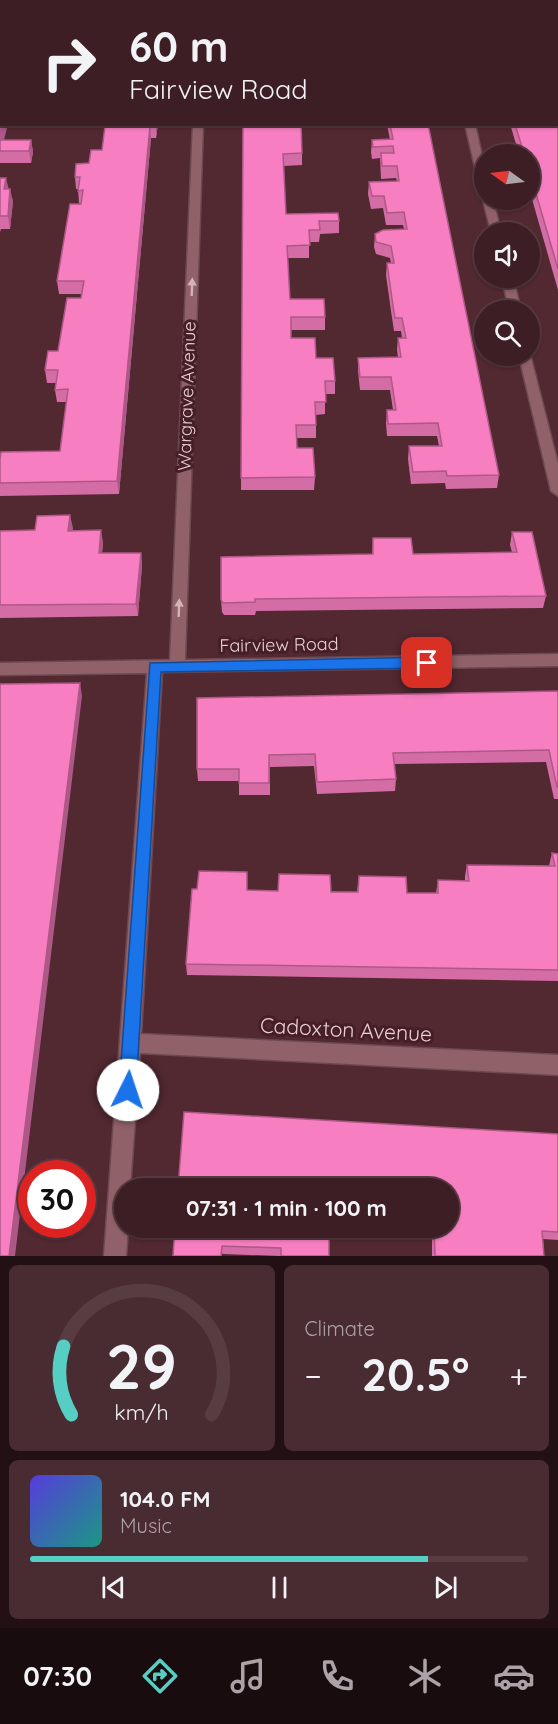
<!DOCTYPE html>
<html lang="en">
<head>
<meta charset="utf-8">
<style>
  :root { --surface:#3e1e25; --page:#492b32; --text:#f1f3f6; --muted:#ada2a7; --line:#573c42; --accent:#56cec3 }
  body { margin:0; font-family:Quicksand,sans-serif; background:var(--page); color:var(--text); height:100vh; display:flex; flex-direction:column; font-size:22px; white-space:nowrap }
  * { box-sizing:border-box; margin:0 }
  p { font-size:20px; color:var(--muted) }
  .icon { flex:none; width:33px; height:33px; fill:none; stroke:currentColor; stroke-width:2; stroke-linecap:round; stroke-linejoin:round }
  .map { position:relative; height:1256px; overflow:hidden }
  .sheet { display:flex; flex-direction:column; gap:9px; padding:9px; background:#221014; flex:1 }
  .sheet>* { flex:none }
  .guide { position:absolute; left:0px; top:0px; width:558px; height:126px; box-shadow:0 2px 4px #0004,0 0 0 2px var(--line); background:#3e1e25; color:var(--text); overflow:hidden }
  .needle { width:39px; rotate:284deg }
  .controls { position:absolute; left:474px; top:144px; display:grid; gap:12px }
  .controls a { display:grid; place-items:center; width:66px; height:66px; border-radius:50%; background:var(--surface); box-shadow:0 2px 4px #0004,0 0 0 2px var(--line); font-size:30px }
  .speed { position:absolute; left:18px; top:1160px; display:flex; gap:12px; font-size:30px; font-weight:700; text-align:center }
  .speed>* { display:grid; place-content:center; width:78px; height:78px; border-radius:50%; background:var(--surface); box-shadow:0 2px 4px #0004,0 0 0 2px var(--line); line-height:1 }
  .speed .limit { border:9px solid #d22; background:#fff; color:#111 }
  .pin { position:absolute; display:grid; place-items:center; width:51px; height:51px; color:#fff; margin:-26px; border-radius:12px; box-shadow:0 3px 9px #0006 }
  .me { position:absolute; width:66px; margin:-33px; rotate:4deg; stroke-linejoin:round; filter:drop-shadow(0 0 4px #0008) }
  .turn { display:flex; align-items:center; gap:21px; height:126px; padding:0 30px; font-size:27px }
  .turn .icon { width:78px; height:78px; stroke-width:2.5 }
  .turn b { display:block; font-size:42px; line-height:51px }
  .big { font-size:45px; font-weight:800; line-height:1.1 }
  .sheet .widget { flex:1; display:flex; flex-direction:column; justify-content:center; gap:9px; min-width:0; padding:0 21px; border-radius:9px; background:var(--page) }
  .sheet .dial { align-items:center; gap:0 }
  .dial svg { height:156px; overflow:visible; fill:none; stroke:var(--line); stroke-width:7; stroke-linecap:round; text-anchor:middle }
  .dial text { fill:var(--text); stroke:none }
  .song { display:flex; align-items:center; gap:18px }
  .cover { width:72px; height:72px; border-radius:9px; background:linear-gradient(135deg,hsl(250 70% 55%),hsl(170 70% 35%)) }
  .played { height:6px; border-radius:3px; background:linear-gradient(90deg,var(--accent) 80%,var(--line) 80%) }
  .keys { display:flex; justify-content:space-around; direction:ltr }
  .heat { display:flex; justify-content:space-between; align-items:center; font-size:33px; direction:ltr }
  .sheet .tiles { flex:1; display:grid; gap:9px; grid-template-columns:1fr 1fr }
  .widget:last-child { grid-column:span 2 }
  .trip { position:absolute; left:114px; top:1178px; width:345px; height:60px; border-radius:30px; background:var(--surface); box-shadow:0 2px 4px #0004,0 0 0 2px var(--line); font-weight:800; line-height:60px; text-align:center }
  .dock { display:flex; height:96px; justify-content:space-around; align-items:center; background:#190c0f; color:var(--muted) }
  .dock .icon { width:42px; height:42px }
  .dock .on { color:var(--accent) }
  .dock b { font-size:27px; color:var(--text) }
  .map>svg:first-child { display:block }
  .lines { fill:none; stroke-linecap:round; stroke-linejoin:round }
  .minor-casing { stroke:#6c4850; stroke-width:3 }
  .minor { fill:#906169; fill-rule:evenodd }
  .wall { fill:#d46ca6 }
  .shaded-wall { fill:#ad5887 }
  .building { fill:#f77ec1; stroke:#ad5887; stroke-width:1.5 }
  .oneway { fill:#d3b3b8 }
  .route { fill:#1a73e8; stroke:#114b97; stroke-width:1.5 }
  .labels { text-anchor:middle; stroke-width:6; stroke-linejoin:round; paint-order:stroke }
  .street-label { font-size:18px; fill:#e9ced2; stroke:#461e27 }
  .near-street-label { font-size:21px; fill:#e9ced2; stroke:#461e27 }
</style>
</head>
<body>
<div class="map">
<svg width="558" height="1256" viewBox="0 0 558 1256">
  <rect width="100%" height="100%" fill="#522831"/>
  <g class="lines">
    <g class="minor-casing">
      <path id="minor" d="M199,0H207V2H199Z
        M437,0H445V2H437Z
        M556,56H558V62H556Z
        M0,58H2V64H0Z
        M193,124H203L185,660L558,654V666L162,672L141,1034L558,1055V1075L140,1053L130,1188H124V1227H128L126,1256H104L147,673L0,675V663L170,660Z
        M465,124H475L484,165V188L479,185Z
        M484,198L493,200L501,232H491L483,200Z
        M502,278H513L521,310H509Z
        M530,354L558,464V496L551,491L519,356H530Z"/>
    </g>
    <use href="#minor" class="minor"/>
  </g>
  <path class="wall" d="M5,0H62L61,2H5Z
    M107,0H164V2H107Z
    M238,0H297V2H238Z
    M345,0H403V2H346Z
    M473,0H528V2H474Z
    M556,3H558V40H556Z
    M0,10H2V46H0Z
    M556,62H558V103H556Z
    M0,71H2V124L4,140H31L33,152L31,163H0Z
    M558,110V290L530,192V154H519L510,124H556Z
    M111,124H158L156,138H151L119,494L0,496V459L60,451L67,402H57L55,390L56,383H47L45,370L58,351L81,298L82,294H59L57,281L81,204V203H79L78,189H76L75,177L102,150Z
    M243,124L302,153V165L284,166L286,214L339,221V233L320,234L319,242H309V258H288L290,299L325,317V330H291V338L316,358L335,381V394H325V414L316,415V438H296L297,448L315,477L314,490H241Z
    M387,124H428L499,475L497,488L446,489L445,483L411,484L408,459L409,446H439L437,436H387L386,423L387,410H393L390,390H360L358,371V358L398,357L397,350L398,338H402L401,331H394L391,311L386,275L387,263H391L390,258L376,254L374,247L375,234L404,229L403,225H386L383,208L371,209L368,194L369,182L397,181L396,178L381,179L380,158L372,159L371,152L372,140H390Z
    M0,178L8,189L13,201L10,229H1L0,232Z
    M73,528L72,530L103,542L102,553H141L142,565L138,616L0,618V531Z
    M512,532L546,596L543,608L256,611L255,615H224L222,612L221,600L372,554L373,538L413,554L512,552L510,545Z
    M558,691V799H554L546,762L394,764L396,779L395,791L317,794L314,766L270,767V795H239V781H198L197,769Z
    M552,853L558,854V981L187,975L186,964L197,889L357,892L359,876L407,893H436L438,880L465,881V876L467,865L549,866Z
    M558,1134V1240L543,1239L544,1256H432V1234L329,1228L281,1256L223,1254L175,1227H448Z"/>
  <path class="shaded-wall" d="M3,124H8L1,152L0,134Z
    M156,124H158L156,138Z
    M150,126L151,138L119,494L117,481Z
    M31,140L33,152L31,163L29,151Z
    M6,178L9,190L4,189Z
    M10,189L13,201L10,229L8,216Z
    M70,515L73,528L71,543L68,531Z
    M101,530L103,542L101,566L99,553Z
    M141,553L142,565L138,616L136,604Z
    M80,683L82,696L15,1256H9Z"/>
  <path class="building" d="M556,3H558V28L556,29Z
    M0,10H2V34H0Z
    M556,62H558V91H556Z
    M0,71H2V84H0Z
    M0,93H2V124H3L0,134Z
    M556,110H558V269L530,173V154H524L515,124H556Z
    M111,124H156V126H150L117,481L0,483V459L1,452L60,451L68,389L55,390L58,370H45L48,351H58L67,298H81L84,281H57L70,204H81L83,190L78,191L80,177H75L76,164L89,163L91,150H102L105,126H111Z
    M243,124H301L302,153L283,154L286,214L338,213L339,221H319L320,230H309L310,245L287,246L290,299H324L325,317H291V338H315L316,358H333L335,381H325L326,402H315L316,425H296L297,448H313L315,477L241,478Z
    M390,124H428L499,475L447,476L446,471L413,472L409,446H442L438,423L388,424L387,410H396L391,377H360L358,358L401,357L398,338H406L402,318H395L392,299L387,263H394L391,246L376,242L375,234L383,230L407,229L404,212L387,213L384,196H372L369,182L399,181L397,166H382L381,153H394L393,146L373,147L372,140L393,139Z
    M0,140H31L29,151H0Z
    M0,178H6L4,189H10L8,216H0Z
    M70,515L68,531L101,530L99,553H141L136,604L0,605V531L35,530L37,516Z
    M512,532H532L546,596L255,599V602L223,603L221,600V557L373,554V538H411L413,554L517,552Z
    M80,683L9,1256H0V684Z
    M558,691V787H557L549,750L393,753L396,779L317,782L315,754L269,755V783H239V769H197V698Z
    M552,853L558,854V970L186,964L192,889H197L199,871L247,872V890L278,891L279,874L330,875L331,892H358L359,876L406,877L407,893H438V880L469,881L467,865L555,866Z
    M184,1112L558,1134V1232L542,1231L544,1256H435L434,1227H448V1188H178Z
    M175,1227H329V1256H281V1248L222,1246L221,1256H173Z"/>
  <defs><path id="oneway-solid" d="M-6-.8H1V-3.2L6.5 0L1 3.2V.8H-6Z" transform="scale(1.5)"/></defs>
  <g class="oneway">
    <use href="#oneway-solid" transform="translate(192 287) rotate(-88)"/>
    <use href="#oneway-solid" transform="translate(179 608) rotate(-88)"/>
  </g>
  <path class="route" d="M427,657L434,663L427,668L161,672L136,1090L134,1097L128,1099L121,1097L119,1090L150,663Z"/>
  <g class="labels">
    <g class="street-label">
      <text transform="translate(187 396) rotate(-88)" y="6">Wargrave Avenue</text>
      <text transform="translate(279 645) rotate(-1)" y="6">Fairview Road</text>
    </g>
    <g class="near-street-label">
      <text transform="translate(346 1030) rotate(3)" y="7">Cadoxton Avenue</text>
    </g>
  </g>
</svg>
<div class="controls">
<a><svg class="needle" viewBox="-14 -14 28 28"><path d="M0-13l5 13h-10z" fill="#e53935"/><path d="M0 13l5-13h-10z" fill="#ada2a7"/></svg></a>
<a><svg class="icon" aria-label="sound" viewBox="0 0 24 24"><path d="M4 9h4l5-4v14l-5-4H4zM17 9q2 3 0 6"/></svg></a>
<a><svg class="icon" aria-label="search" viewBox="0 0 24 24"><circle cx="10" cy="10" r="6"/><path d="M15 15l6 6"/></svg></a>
</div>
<div class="speed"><div class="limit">30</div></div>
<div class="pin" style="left:427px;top:663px;background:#d93025"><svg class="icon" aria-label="arrive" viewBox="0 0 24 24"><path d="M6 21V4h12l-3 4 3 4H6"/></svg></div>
<svg class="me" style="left:128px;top:1090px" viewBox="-20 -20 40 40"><circle r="19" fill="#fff"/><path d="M0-13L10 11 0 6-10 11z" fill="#1a73e8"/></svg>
<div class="trip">07:31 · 1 min · 100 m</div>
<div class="guide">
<div class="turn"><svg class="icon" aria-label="right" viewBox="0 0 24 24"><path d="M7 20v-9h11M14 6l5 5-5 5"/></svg><div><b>60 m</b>Fairview Road</div></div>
</div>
</div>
<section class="sheet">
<div class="tiles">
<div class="widget dial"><svg viewBox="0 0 100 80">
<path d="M14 69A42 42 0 1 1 86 69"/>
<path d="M14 69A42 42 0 0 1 10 34" stroke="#56cec3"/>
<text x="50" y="56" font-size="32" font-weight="700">29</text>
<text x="50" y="72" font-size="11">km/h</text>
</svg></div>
<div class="widget"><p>Climate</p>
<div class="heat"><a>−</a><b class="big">20.5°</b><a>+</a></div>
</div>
<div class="widget">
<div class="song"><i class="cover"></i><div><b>104.0 FM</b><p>Music</p></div></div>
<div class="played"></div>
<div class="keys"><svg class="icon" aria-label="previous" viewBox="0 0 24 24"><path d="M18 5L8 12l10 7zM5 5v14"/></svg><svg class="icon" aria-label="pause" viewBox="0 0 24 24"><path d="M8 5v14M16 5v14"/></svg><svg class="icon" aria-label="next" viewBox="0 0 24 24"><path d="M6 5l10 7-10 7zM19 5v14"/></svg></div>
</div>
</div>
</section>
<nav class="dock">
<b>07:30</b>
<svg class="icon on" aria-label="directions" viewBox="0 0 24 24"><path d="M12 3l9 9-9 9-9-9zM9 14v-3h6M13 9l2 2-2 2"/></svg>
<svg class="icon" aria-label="music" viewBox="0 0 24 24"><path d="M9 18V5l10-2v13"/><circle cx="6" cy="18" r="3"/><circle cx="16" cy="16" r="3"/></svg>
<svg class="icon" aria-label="phone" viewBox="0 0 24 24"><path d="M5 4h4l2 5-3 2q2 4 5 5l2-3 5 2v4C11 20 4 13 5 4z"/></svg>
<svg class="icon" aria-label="climate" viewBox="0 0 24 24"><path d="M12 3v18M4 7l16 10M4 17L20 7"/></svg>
<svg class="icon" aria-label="car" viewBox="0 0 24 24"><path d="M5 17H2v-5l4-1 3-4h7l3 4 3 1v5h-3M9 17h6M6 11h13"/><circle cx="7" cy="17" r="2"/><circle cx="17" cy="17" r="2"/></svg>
</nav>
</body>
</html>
